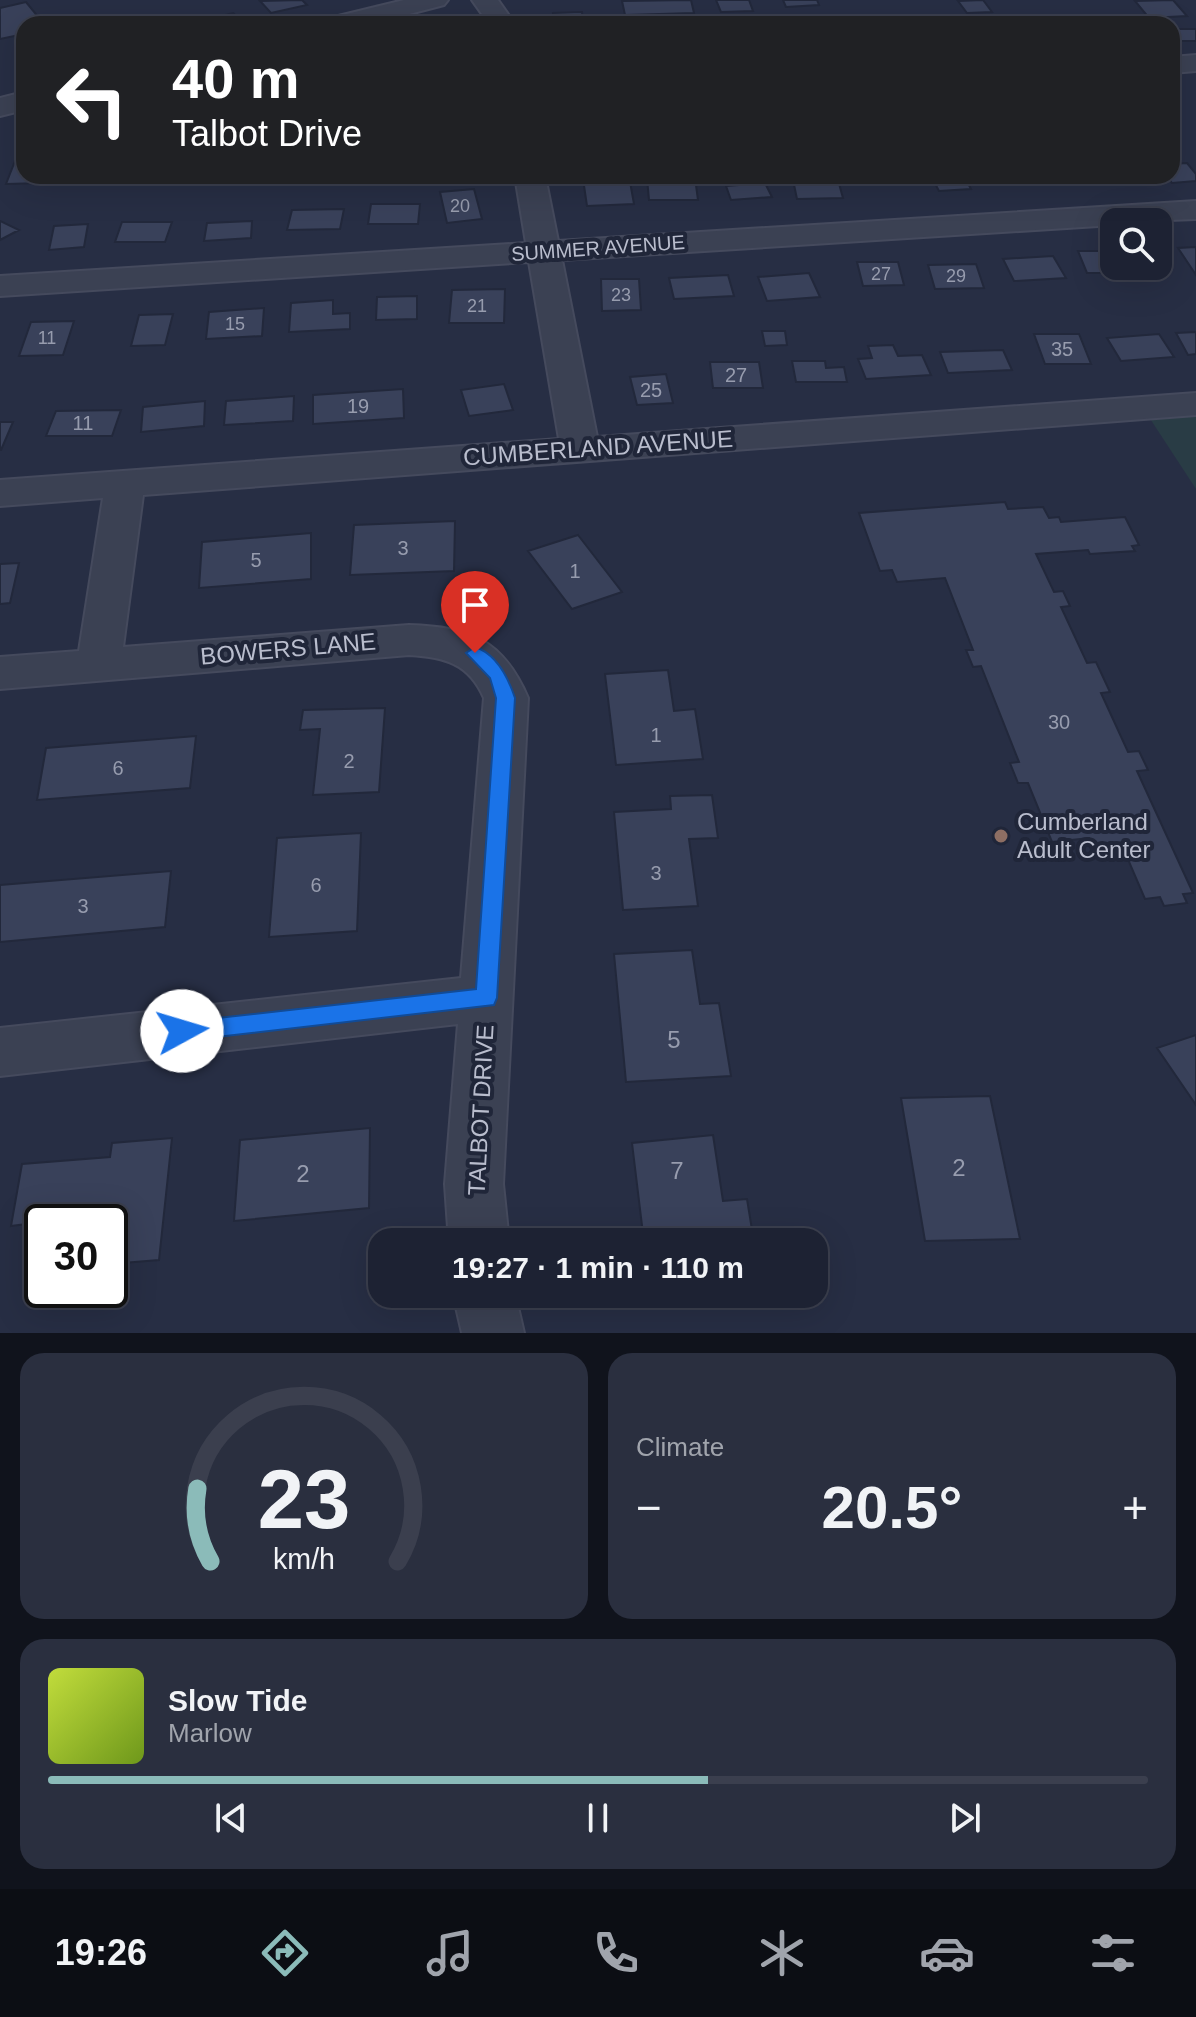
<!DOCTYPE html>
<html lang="en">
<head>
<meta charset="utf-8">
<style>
  :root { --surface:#1d2233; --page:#2a2f3f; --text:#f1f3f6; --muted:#a0a4ac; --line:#3b3f4e; --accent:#8bbbb9 }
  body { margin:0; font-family:Arial,sans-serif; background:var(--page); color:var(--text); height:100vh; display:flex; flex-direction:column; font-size:30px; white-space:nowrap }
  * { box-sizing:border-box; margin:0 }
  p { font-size:26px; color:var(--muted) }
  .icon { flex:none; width:44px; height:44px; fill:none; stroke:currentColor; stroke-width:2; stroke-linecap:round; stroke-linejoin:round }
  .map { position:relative; height:1333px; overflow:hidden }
  .details { display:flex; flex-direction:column; gap:20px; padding:20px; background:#10131c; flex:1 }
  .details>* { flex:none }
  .hud { position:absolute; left:16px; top:16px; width:1164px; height:168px; border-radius:24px; box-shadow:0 8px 32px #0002,0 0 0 2px var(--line); background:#202124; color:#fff; overflow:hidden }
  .buttons { position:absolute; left:1100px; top:208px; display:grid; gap:16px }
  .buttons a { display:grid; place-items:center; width:72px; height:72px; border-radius:16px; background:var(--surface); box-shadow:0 8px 32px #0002,0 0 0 2px var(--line); font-size:40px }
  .speed { position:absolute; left:24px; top:1204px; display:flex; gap:16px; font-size:40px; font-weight:700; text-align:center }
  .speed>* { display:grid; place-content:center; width:104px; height:104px; border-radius:50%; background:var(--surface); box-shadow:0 8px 32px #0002,0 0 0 2px var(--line); line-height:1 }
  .speed .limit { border:4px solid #111; border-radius:12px; background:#fff; color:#111 }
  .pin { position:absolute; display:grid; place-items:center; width:68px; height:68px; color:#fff; margin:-82px -34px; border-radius:50% 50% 50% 0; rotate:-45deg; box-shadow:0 0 8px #0007 }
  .pin .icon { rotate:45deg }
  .me { position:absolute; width:88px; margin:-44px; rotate:84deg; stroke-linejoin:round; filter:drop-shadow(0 0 6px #0008) }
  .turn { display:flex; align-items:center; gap:28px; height:168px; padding:0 24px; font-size:36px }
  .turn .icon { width:104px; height:104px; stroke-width:2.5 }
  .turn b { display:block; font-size:56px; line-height:68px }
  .big { font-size:60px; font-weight:800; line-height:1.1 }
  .details .tile { flex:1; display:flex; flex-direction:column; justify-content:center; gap:12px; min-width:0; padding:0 28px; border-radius:24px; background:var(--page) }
  .details .dial { align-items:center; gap:0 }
  .dial svg { height:208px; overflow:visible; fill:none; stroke:var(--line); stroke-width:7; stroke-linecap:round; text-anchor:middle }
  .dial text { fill:var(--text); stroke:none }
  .song { display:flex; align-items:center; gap:24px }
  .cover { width:96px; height:96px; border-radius:12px; background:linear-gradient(135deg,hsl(70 70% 55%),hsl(80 70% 35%)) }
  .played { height:8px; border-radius:4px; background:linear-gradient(90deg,var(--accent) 60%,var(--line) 60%) }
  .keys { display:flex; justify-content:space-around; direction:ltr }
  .heat { display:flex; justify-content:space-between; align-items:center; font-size:44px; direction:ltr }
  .details .tiles { flex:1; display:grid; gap:20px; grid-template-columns:1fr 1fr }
  .tile:last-child { grid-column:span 2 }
  .trip { position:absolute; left:368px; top:1228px; width:460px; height:80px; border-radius:24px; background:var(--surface); box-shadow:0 8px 32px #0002,0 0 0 2px var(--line); font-weight:800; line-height:80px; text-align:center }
  .tabs { display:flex; height:128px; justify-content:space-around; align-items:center; background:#0c0e14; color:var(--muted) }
  .tabs .icon { width:56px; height:56px }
  .tabs .on { color:var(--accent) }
  .tabs b { font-size:36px; color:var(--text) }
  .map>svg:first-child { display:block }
  .green { fill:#293c45 }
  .building { fill:#39415a; stroke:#22283b; stroke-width:2 }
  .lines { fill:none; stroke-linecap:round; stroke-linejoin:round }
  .minor-casing { stroke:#454a5d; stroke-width:4 }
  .minor { fill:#3b4153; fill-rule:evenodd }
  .route { fill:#1a73e8; stroke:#114b97; stroke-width:2 }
  .education-dot { fill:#8d6e63; stroke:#202639; stroke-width:3 }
  .labels { text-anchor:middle; stroke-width:8; stroke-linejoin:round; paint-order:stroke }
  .far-number-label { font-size:18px; fill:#979cae }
  .far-street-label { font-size:20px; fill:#b9bdcd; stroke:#202639 }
  .number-label { font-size:20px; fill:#979cae }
  .street-label { font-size:24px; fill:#b9bdcd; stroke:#202639 }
  .poi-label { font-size:24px; fill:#b9bdcd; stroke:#202639; text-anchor:start }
  .near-number-label { font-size:24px; fill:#979cae }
</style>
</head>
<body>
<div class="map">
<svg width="1196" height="1333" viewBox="0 0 1196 1333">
  <rect width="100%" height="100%" fill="#272e44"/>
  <path class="green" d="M1196,404V489L1145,411Z"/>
  <path class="building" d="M302,0L307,5L271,13L260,1Z
    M691,0L694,13L625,15L622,1Z
    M716,0H749L753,11L721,12Z
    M783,0H817L819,5L786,7Z
    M983,0L992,12L967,13L958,1Z
    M1173,0L1187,16L1149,18L1135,1Z
    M26,2L44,24H24V34L0,39V8Z
    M582,12L583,24H554L553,13Z
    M233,13L242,21L205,24L201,21Z
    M1172,29H1196V41H1172Z
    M15,161H24V176H83L81,182L6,184Z
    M1187,163L1196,174V181L1172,183L1167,176H1172V164Z
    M600,176H629L634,204L587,206L583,179H601Z
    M855,176H886L889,180L859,183Z
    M931,176H964L971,189L939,191Z
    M1011,176H1053L1057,185H1015Z
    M1074,176H1127L1128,179L1076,181Z
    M681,177L682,185H696L698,200H649L647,178Z
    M793,180H838L843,198L797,199Z
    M765,183L772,197L731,200L726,186Z
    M474,189L482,219L447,223L440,192Z
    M371,204H420L418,224H368Z
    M344,209L340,229L287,230L292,210Z
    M0,221L19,230L0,240Z
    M252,221L251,238L204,241L207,223Z
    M122,222H172L165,242H115Z
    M88,224L84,247L49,250L54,226Z
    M1196,247V275L1178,248Z
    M1078,251H1114V266H1136L1139,273H1087Z
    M1053,256L1066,278L1014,281L1003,259Z
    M857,262H898L904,285L863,286Z
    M976,264L984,288L935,289L928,265Z
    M809,273L820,297L767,301L758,277Z
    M728,275L734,296L674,299L669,278Z
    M601,279H639L641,310L602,311Z
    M505,289L504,323H449L452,290Z
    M417,296V319L376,320L377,297Z
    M333,300V314L350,313V329L289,332L291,303Z
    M264,308L262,336L206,339L209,312Z
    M173,314L165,345L131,346L139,315Z
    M74,321L63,355L19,356L31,322Z
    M762,331H785L787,345L765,346Z
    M1196,332V354L1188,355L1176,333Z
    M1034,334H1079L1091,364H1045Z
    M1159,334L1174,357L1121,361L1107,338Z
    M893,345L898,356L922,355L931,375L866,379L858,359L872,358L868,346Z
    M1003,350L1012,370L948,373L940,352Z
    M792,361H825L826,368L844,367L847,382H796Z
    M710,362H759L763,388H713Z
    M666,374L673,403L637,405L630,377Z
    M504,384L513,410L469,416L461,390Z
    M403,389L404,418L313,424V395Z
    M294,396L293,421L224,425L226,401Z
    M205,401L204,426L141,432L143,407Z
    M121,410L112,436H46L56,411Z
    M0,422H13L1,450H0Z
    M1005,502L1008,509L1043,507L1049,518L1059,517L1061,522L1125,517L1139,545L1132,546L1135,551L1090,554L1088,550L1036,554L1054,592L1063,591L1070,606L1061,607L1087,663L1096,662L1110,692L1101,693L1128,752L1139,751L1148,770L1137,771L1193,893L1183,894L1187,903L1164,906L1160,897L1145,899L1121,843L1092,846L1089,838L1052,842L1028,783H1018L1010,763L1019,762L981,666L973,667L966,650H973L945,578L897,582L892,570L880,571L859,513Z
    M455,521L454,571L350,575L354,525Z
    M311,533V579L199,588L202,542Z
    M578,535L622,592L572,609L528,551Z
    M19,563L10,603L0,604V564Z
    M668,670L674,711L695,709L703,759L616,765L605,674Z
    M385,708L379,792L313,795L320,729L300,730L303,710Z
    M196,736L190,788L37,800L46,748Z
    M712,795L718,838L689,839L698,906L623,910L614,812L671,809L670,796Z
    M361,833L357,931L269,937L277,838Z
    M171,871L165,927L0,942V885Z
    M692,950L700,1004L719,1003L731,1076L626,1082L614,954Z
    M1196,1035V1105L1157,1048Z
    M990,1096L1020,1239L925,1241L901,1098Z
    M370,1128L369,1208L234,1221L240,1140Z
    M713,1135L723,1201L747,1199L754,1242H644L632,1143Z
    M172,1138L159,1260L110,1264V1222H42L11,1226L22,1164L110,1157L112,1143Z"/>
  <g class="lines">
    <g class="minor-casing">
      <path id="minor" d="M404,0H448L444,5L371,24H326L330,18Z
        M472,0H498L515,24H489Z
        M1196,55V71L1172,73V57Z
        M24,92V110L0,116V98Z
        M515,176H545L558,241L1196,201V219L1114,222V225L562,260L597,437L1196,393V415L143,495L123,647L409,625C471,627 503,640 528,698L503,1184L509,1242H449L445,1184L458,1024L0,1076V1028L461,978L484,698C469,663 444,657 409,655L0,689V657L79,651L103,498L0,506V480L559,439L529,262L0,296V276L526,243Z
        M453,1294H515L524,1333H462Z"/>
    </g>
    <use href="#minor" class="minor"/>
  </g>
  <path class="route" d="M475,647C497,654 508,677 515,698L497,998L494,1005L182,1041L175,1038L171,1031L175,1024L182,1022L476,989L496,698L490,678L466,653Z"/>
  <circle class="education-dot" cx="1001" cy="836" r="8"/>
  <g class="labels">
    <g class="far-number-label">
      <text x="460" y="212">20</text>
      <text x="881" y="280">27</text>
      <text x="956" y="282">29</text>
      <text x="621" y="301">23</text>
      <text x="477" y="312">21</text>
      <text x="235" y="330">15</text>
      <text x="47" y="344">11</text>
    </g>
    <g class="far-street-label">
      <text transform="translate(598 248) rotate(-4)" y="7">SUMMER AVENUE</text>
    </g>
    <g class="number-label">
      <text x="1062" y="356">35</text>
      <text x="736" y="382">27</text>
      <text x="651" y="397">25</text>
      <text x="358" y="413">19</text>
      <text x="83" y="430">11</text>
      <text x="403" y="555">3</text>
      <text x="256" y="567">5</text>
      <text x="575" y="578">1</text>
      <text x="1059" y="729">30</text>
      <text x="656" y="742">1</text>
      <text x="349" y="768">2</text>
      <text x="118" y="775">6</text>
      <text x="656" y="880">3</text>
      <text x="316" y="892">6</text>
      <text x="83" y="913">3</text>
    </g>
    <g class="street-label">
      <text transform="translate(598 448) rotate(-4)" y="8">CUMBERLAND AVENUE</text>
      <text transform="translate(288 649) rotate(-5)" y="8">BOWERS LANE</text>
      <text transform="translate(481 1110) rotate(-87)" y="8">TALBOT DRIVE</text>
    </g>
    <g class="poi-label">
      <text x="1017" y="830">Cumberland<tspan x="1017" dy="28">Adult Center</tspan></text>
    </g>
    <g class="near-number-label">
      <text x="674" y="1048">5</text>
      <text x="959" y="1176">2</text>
      <text x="677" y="1179">7</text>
      <text x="303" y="1182">2</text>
    </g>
  </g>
</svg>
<div class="buttons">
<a><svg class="icon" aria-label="search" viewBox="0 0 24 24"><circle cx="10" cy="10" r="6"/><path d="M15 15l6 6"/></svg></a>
</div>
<div class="speed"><div class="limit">30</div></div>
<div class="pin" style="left:475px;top:653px;background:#d93025"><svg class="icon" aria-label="arrive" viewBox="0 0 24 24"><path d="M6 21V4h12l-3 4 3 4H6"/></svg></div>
<svg class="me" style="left:182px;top:1031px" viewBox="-20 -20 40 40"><circle r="19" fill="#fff"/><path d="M0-13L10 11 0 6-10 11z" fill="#1a73e8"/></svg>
<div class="trip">19:27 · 1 min · 110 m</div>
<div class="hud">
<div class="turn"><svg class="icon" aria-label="left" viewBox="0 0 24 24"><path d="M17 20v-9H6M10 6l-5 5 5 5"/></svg><div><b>40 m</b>Talbot Drive</div></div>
</div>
</div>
<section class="details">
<div class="tiles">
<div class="tile dial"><svg viewBox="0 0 100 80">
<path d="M14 69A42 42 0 1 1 86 69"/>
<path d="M14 69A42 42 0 0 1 9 41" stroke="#8bbbb9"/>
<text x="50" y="56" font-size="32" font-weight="700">23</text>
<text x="50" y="72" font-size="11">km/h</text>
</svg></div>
<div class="tile"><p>Climate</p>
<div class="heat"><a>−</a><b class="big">20.5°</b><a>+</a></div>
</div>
<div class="tile">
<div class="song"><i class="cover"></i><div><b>Slow Tide</b><p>Marlow</p></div></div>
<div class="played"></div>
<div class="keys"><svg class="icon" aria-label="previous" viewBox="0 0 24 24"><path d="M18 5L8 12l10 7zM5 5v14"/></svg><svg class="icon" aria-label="pause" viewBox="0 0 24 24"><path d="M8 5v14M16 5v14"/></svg><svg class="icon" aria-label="next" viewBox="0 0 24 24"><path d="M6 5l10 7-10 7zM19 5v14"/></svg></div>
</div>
</div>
</section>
<nav class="tabs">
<b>19:26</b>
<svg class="icon on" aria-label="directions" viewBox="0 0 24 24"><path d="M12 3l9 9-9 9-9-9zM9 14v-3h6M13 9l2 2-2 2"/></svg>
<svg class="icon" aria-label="music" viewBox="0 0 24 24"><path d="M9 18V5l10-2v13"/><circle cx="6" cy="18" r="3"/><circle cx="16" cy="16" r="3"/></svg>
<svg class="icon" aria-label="phone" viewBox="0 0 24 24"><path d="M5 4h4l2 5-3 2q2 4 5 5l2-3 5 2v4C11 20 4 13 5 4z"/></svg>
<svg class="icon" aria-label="climate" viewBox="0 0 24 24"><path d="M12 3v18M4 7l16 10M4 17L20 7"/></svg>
<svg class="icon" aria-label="car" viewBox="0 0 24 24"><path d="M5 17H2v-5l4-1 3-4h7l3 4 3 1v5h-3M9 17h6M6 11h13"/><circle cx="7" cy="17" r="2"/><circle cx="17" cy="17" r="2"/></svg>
<svg class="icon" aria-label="filters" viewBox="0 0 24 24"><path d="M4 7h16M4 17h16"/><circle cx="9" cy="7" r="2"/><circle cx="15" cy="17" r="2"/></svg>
</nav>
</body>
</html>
